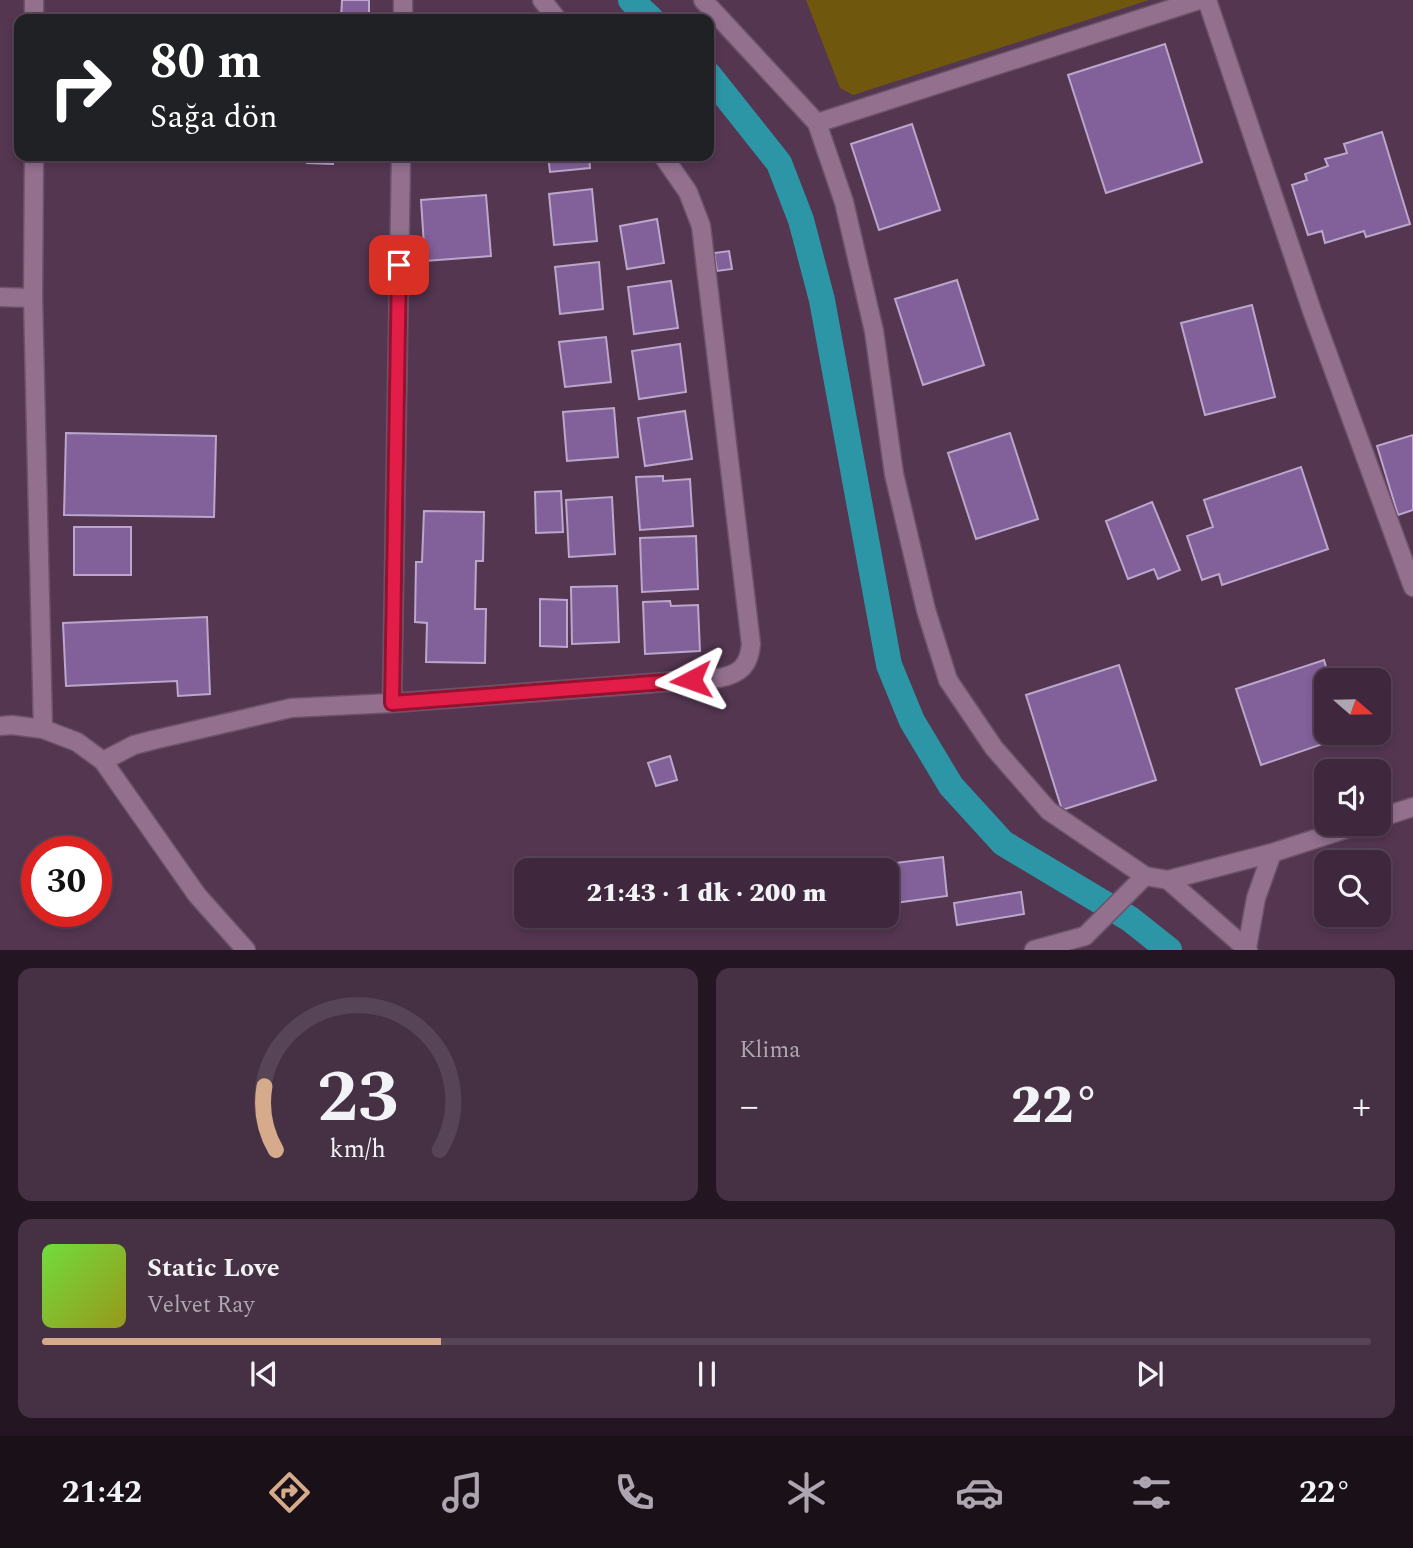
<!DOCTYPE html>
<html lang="tr">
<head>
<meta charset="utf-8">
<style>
  :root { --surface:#3f283d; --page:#463044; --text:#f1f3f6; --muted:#ada6b0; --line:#584457; --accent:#d6ab8b }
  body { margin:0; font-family:Spectral,serif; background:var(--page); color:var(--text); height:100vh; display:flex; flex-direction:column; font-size:26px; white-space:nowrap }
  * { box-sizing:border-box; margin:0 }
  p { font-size:23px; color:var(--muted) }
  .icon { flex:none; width:38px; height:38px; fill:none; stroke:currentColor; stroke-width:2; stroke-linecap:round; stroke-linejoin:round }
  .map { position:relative; height:950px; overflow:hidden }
  .panel { display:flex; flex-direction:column; gap:18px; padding:18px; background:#231622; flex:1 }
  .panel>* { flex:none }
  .top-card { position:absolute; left:14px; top:14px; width:700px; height:147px; border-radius:14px; box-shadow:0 4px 10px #0003,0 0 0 2px var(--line); background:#202124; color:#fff; overflow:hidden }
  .needle { width:46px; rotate:110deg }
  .fabs { position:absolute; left:1314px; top:668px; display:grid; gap:14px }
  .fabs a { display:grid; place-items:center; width:77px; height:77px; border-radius:14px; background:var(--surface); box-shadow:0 4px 10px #0003,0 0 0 2px var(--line); font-size:35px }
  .speed { position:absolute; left:21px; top:836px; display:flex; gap:14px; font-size:35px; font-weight:700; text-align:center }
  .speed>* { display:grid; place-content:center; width:91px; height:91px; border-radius:50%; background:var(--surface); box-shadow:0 4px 10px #0003,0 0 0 2px var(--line); line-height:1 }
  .speed .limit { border:10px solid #d22; background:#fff; color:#111 }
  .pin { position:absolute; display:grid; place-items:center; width:60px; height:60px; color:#fff; margin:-30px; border-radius:14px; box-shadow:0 4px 10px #0006 }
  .me { position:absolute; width:77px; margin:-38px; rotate:266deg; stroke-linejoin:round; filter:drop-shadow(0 0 5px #0008) }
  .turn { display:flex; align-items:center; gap:24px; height:147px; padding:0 21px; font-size:32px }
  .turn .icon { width:91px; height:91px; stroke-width:2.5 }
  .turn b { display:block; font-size:49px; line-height:60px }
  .big { font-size:52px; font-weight:800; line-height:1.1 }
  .panel .tile { flex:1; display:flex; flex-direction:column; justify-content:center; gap:10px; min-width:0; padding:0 24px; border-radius:14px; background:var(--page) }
  .panel .dial { align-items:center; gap:0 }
  .dial svg { height:182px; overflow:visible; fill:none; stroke:var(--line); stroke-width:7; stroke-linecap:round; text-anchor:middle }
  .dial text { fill:var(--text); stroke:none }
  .song { display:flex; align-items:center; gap:21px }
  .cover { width:84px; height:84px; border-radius:10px; background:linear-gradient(135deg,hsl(100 70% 55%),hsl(60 70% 35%)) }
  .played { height:7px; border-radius:4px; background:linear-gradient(90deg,var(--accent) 30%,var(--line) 30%) }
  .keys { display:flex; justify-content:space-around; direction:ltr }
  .heat { display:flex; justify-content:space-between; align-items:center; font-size:38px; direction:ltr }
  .panel .tiles { flex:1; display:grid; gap:18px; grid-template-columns:1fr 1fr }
  .tile:last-child { grid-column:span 2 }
  .trip { position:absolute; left:514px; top:858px; width:385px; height:70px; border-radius:14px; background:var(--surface); box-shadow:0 4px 10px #0003,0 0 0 2px var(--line); font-weight:800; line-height:70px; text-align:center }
  .tabs { display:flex; height:112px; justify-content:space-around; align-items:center; background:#191018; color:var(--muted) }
  .tabs .icon { width:49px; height:49px }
  .tabs .on { color:var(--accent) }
  .tabs b { font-size:32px; color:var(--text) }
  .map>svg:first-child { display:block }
  .green { fill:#6f580d }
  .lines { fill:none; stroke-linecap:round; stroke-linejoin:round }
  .canal { stroke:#2c95a6; stroke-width:26 }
  .building { fill:#826099; stroke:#bca6cc; stroke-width:2 }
  .minor-casing { stroke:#6c536a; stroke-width:21 }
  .minor { stroke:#92708e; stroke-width:18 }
  .route-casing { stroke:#92132f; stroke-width:18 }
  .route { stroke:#e11d48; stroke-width:12 }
</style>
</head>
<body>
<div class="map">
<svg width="1413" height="950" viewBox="0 0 1413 950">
  <rect width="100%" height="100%" fill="#543651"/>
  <path class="green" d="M806,0H1149L853,95L840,88Z"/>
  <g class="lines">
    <path class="canal" d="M631,0L651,19
      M709,75L779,163L801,220L822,300L889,665L912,721L951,786L1003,843L1130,919L1169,950"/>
  </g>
  <path class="building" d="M342,0H369V19H341Z
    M60,15L206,18L60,19Z
    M1165,44L1202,162L1106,193L1068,75Z
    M912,124L940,210L879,230L851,144Z
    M1382,132L1410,224L1366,237L1364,231L1325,243L1322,231L1308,235L1292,185L1307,180L1305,174L1328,166L1325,159L1347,153L1344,144Z
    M308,156H333V164L307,163Z
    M548,156H589L590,168L550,172Z
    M592,189L597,241L554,245L549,194Z
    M486,195L491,256L425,261L421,200Z
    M657,219L664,263L627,269L620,226Z
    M729,251L732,269L717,271L714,253Z
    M599,262L603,309L560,314L555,267Z
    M957,280L984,365L923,385L895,299Z
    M671,281L678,328L634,334L628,287Z
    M1252,305L1275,397L1205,415L1181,323Z
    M606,337L611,382L565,387L559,342Z
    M680,344L686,392L639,399L632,351Z
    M614,408L618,457L567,461L563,412Z
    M685,411L692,459L645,466L638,418Z
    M66,433L216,436L214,517L64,515Z
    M1010,433L1038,519L976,539L948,453Z
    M1413,435V510L1398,515L1377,446Z
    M1301,467L1328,549L1222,585L1219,574L1202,580L1187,536L1213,527L1204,500Z
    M663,476V481L690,479L693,526L640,530L636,477Z
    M561,491L563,532L536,533L535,492Z
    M612,497L615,554L569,557L566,500Z
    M1152,502L1180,570L1158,579L1154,569L1128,579L1106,521Z
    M424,511L484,512L483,561H476L475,609H486L485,663L426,662L427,623L415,622L416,562H422Z
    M74,527H131V575H74Z
    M696,536L698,589L642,592L640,538Z
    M617,586L619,642L572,644L571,587Z
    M540,599L567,600V647L540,646Z
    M670,601L671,606L698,605L700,651L645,654L643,602Z
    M207,617L210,694L178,696L177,681L66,686L63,623Z
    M1324,660L1330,681H1326V733H1348L1349,735L1261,765L1236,689Z
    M1119,665L1156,780L1062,810L1026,695Z
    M670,756L677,780L656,786L648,763Z
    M943,857L947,896L887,904V870H839Z
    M1021,892L1024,914L957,925L954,903Z
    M708,915H800L709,927Z"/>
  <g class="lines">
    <g class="minor-casing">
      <path id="minor" d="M542,0L557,19
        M703,0L817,123L844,202L874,331L894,474L926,610L948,680L994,748L1049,811L1145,876L1168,880L1248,950
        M1207,0L1312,311L1413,587
        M34,19V0
        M403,19V0
        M817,123L1199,0
        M34,156L33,298L43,729
        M0,297L33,298
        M392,703L401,156
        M0,726L12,725L43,729L77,742L103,761L197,895L246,950
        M103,761L134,745L153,740L291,708L392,703L719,678C740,674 749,666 751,644L701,226L688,192L663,156
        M1379,818L1413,807
        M1168,880L1272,853L1361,824
        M1247,948L1256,898L1272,853
        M1034,950L1085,936L1145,876"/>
    </g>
    <use href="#minor" class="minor"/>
  </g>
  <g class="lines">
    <g class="route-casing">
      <path id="route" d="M399,265L392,703L691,680"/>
    </g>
    <use href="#route" class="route"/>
  </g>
</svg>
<div class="fabs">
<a><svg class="needle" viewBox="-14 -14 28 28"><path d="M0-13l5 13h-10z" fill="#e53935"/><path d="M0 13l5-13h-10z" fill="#ada6b0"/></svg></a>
<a><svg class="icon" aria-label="sound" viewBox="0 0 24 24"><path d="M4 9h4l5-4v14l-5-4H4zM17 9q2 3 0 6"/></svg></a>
<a><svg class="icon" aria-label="search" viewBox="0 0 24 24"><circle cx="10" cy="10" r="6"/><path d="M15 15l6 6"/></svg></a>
</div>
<div class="speed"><div class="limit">30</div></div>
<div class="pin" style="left:399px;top:265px;background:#d93025"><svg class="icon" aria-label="arrive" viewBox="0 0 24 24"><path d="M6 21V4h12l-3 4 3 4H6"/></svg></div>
<svg class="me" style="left:691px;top:680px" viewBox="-20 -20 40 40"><path d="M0-17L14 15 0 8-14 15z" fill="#e11d48" stroke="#fff" stroke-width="4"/></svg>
<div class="trip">21:43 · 1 dk · 200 m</div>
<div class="top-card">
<div class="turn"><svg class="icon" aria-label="right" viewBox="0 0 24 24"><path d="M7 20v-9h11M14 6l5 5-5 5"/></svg><div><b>80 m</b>Sağa dön</div></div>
</div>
</div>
<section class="panel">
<div class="tiles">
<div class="tile dial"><svg viewBox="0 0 100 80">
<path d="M14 69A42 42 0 1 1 86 69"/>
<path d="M14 69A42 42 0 0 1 9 41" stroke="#d6ab8b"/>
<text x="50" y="56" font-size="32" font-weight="700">23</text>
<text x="50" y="72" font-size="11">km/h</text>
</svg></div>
<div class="tile"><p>Klima</p>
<div class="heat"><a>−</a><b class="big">22°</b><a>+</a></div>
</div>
<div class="tile">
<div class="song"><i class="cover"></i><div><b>Static Love</b><p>Velvet Ray</p></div></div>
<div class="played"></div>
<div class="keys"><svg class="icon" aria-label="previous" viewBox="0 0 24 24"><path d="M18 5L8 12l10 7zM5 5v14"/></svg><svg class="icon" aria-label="pause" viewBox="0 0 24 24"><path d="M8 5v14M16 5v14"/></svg><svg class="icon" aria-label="next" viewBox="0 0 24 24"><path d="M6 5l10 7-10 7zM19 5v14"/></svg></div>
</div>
</div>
</section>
<nav class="tabs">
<b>21:42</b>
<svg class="icon on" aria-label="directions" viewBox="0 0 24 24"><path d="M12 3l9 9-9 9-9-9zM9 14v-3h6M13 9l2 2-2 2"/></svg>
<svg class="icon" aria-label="music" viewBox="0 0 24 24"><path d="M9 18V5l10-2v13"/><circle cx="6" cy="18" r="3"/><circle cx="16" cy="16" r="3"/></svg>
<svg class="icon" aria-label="phone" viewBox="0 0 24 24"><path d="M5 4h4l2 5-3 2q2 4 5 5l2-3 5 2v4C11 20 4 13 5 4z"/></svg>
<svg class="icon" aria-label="climate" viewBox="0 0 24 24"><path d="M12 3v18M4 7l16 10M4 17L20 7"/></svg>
<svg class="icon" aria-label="car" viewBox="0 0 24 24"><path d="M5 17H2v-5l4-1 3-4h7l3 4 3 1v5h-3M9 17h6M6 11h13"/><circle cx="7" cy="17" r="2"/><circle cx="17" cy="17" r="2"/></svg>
<svg class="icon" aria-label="filters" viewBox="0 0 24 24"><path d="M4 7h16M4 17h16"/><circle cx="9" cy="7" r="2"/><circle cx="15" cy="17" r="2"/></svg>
<b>22°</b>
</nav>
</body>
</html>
